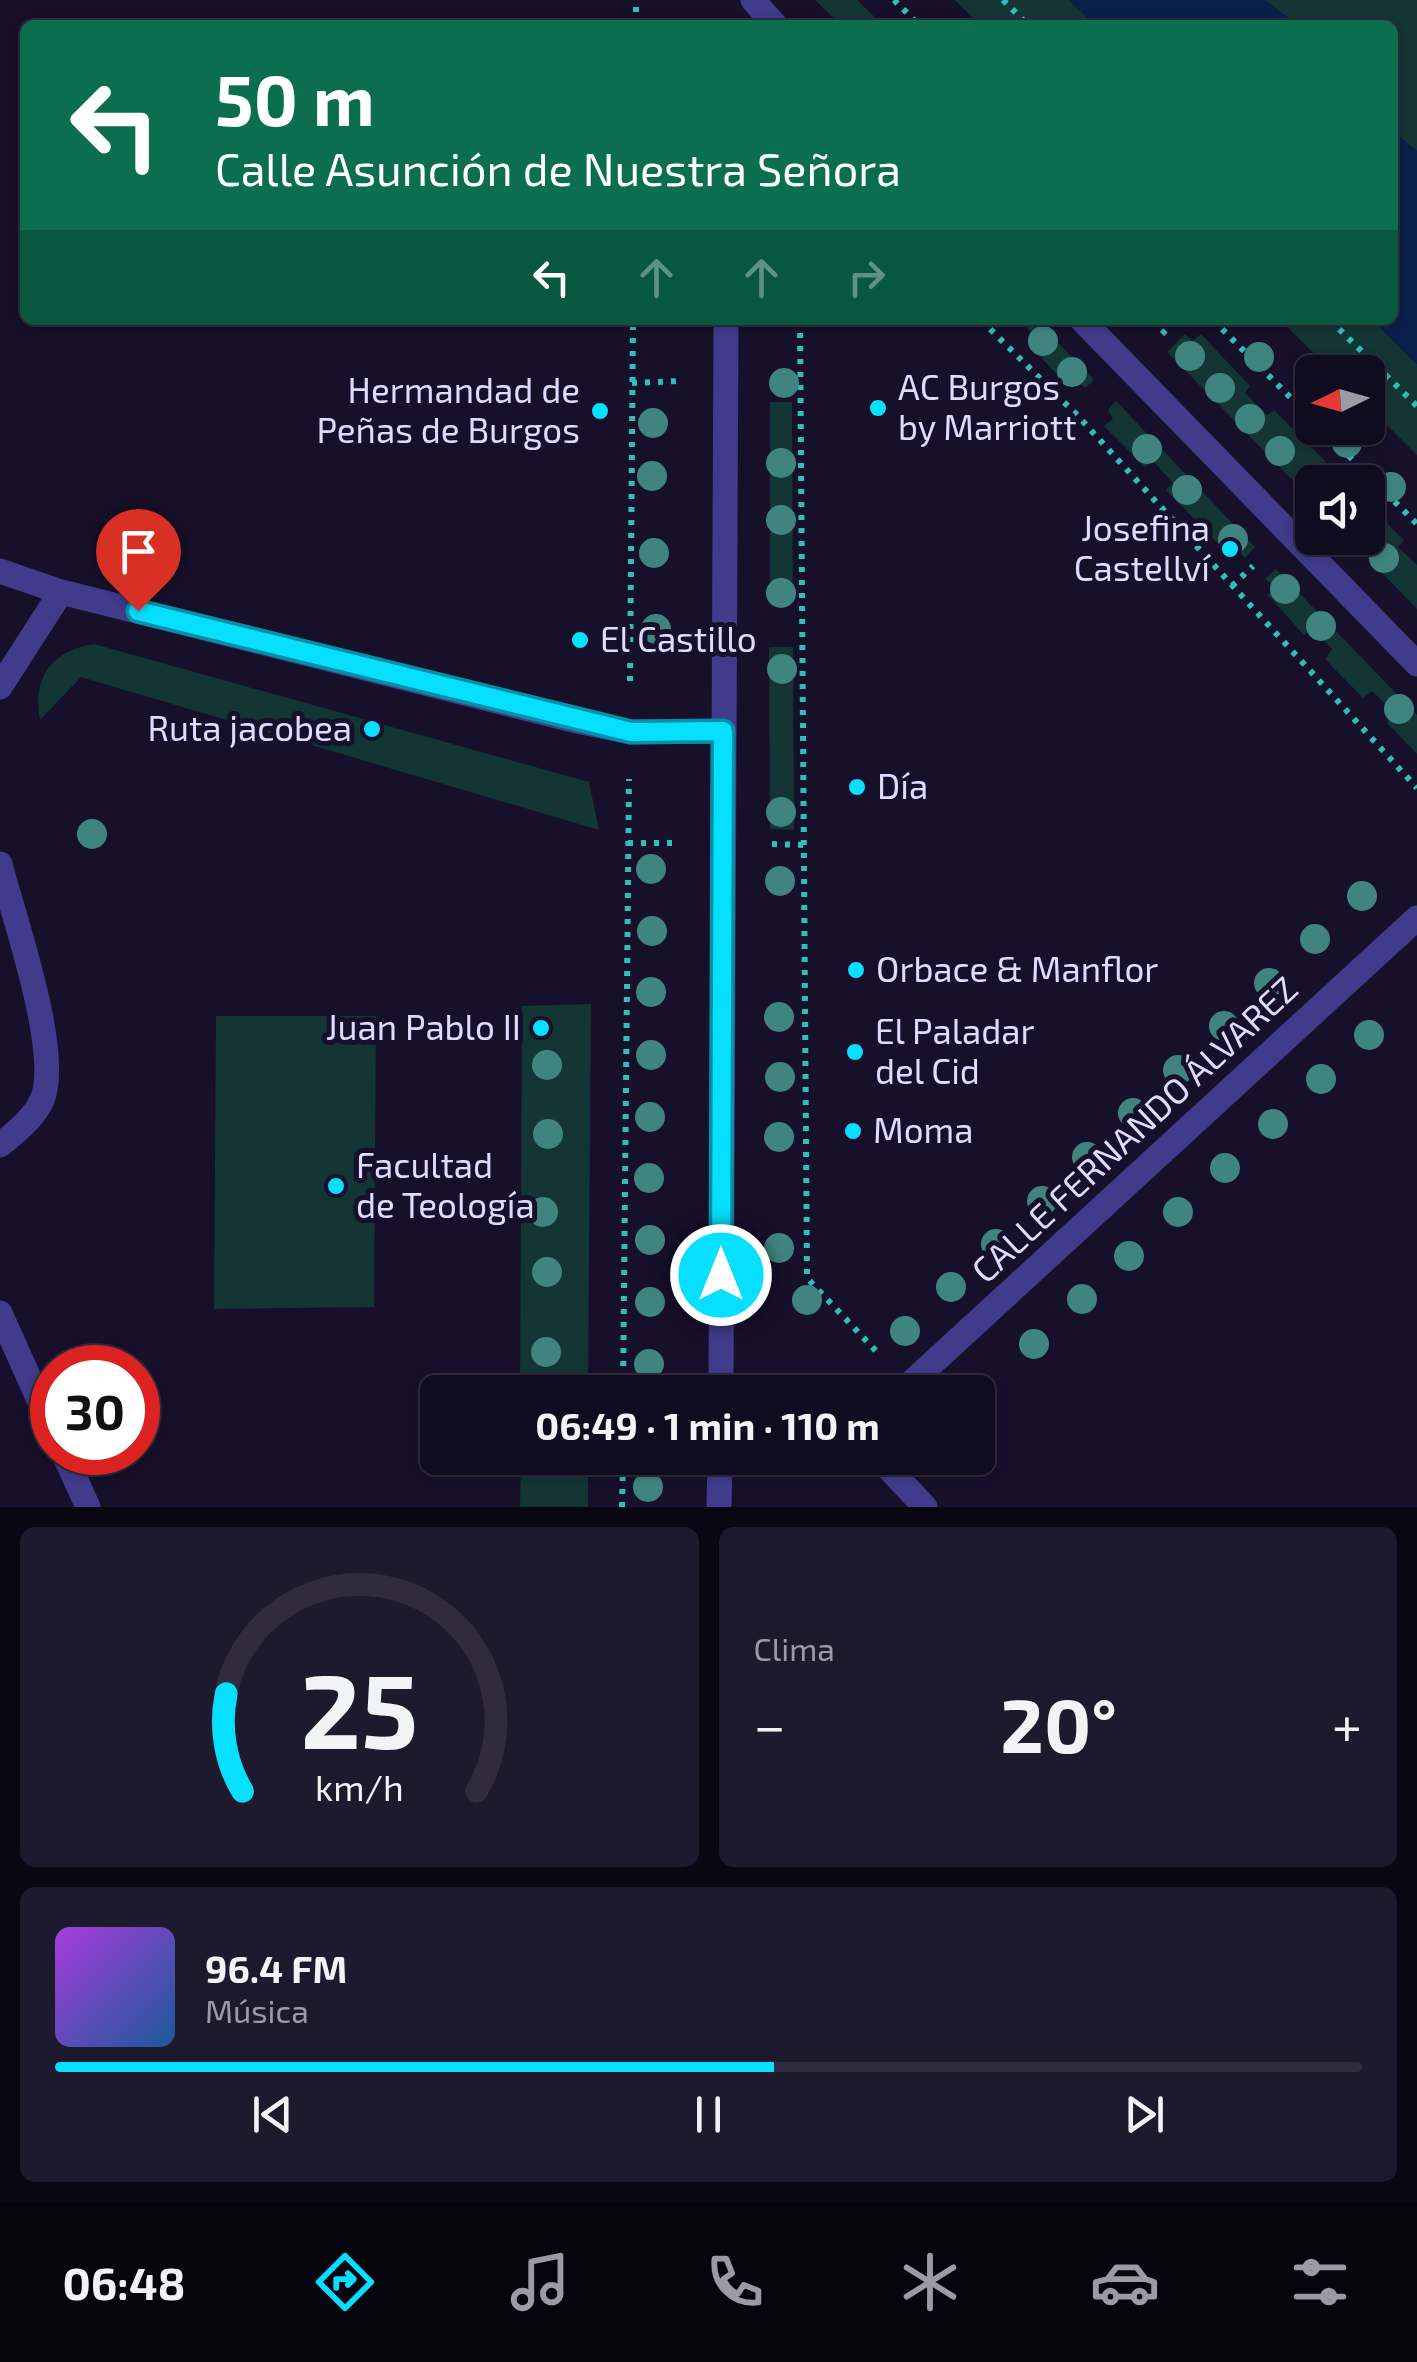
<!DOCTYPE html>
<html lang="es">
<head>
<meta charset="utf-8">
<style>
  :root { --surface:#100c20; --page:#1e1a2d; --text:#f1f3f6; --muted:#9c9ba5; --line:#302c3e; --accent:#06dfff }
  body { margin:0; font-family:"Exo 2",sans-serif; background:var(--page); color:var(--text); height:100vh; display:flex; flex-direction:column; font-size:38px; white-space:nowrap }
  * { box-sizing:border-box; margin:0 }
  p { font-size:32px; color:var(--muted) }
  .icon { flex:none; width:55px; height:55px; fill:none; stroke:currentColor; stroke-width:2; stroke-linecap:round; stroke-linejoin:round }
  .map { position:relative; height:1507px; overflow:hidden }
  .sheet { display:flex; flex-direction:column; gap:20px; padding:20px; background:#090712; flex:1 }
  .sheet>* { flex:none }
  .banner { position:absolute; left:20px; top:20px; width:1378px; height:305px; border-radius:15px; box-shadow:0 2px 8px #0004,0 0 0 2px var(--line); background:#0b6e4f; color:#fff; overflow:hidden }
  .needle { width:65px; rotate:265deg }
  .buttons { position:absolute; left:1295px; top:355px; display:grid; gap:20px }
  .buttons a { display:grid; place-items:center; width:90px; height:90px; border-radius:15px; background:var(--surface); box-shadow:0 2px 8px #0004,0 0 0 2px var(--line); font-size:50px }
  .speed { position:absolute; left:30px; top:1345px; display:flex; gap:20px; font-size:50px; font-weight:700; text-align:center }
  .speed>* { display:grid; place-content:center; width:130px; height:130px; border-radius:50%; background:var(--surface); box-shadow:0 2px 8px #0004,0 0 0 2px var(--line); line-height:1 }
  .speed .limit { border:15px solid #d22; background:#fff; color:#111 }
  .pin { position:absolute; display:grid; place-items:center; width:85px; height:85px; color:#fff; margin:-102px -42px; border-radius:50% 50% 50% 0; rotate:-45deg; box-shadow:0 0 10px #0007 }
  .pin .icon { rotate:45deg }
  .me { position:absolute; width:110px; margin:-55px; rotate:0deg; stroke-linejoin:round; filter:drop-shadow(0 0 8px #0008) }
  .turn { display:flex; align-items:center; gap:35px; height:210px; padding:0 30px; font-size:45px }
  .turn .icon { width:130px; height:130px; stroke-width:2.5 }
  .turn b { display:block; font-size:70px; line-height:85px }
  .lanes { display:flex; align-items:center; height:95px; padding:0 30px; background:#0003; justify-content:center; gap:50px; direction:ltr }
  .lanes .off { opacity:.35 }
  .big { font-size:75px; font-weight:700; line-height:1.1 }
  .sheet .card { flex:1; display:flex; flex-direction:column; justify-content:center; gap:15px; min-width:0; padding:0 35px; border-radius:15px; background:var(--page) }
  .sheet .dial { align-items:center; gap:0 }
  .dial svg { height:260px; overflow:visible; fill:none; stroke:var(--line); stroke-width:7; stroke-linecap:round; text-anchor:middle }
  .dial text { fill:var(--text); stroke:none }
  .song { display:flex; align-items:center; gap:30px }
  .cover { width:120px; height:120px; border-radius:15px; background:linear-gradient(135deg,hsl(280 70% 55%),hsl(210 70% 35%)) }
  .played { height:10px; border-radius:5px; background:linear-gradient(90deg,var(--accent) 55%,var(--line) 55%) }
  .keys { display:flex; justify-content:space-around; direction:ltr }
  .heat { display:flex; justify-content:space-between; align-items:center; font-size:55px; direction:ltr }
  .sheet .tiles { flex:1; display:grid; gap:20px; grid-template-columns:1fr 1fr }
  .card:last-child { grid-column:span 2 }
  .trip { position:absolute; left:420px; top:1375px; width:575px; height:100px; border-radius:15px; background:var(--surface); box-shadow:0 2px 8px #0004,0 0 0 2px var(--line); font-weight:700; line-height:100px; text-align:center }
  .dock { display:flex; height:160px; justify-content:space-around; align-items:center; background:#06050d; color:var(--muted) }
  .dock .icon { width:70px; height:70px }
  .dock .active { color:var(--accent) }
  .dock b { font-size:45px; color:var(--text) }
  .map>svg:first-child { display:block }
  .green { fill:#133534 }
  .water { fill:#0a1f4a }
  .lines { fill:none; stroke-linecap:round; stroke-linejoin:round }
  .path { stroke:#2fbeb9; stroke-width:6; stroke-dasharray:5 8; stroke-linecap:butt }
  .pedestrian { stroke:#403b8a; stroke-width:25 }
  .minor { stroke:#403b8a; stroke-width:25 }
  .tree { fill:#408480 }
  .route-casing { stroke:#0491a6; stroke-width:25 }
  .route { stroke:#06dfff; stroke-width:18 }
  .poi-dot { fill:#06dfff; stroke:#16102a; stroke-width:4 }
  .labels { text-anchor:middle; stroke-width:10; stroke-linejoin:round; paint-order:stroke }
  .poi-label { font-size:35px; fill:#dfdaff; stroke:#16102a; text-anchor:start }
  .street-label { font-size:35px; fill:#dfdaff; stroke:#16102a }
</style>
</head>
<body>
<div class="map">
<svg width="1417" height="1507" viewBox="0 0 1417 1507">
  <rect width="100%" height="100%" fill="#16102a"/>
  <path class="green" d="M815,0H857L883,25H841Z
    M955,0H1069L1095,25H980Z
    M1265,0H1417V151L1393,132L1392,25H1297Z
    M1019,320H1036L1094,380L1085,388L1076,380L1069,387L1027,343L1034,335Z
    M1280,320H1372L1417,364V455L1368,406V372H1333Z
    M1185,334L1192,341L1201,334L1250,386L1245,393L1267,415L1274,410L1326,462L1320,469L1327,478L1323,482H1312V493L1309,497L1167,352Z
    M1116,401L1255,547L1245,558L1239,552L1232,558L1166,490L1173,483L1153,461L1145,467L1104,426L1113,419L1108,410Z
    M770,402H792L793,603H770Z
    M1368,505L1404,540L1398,547L1417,565V609L1348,538H1368Z
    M1276,569L1417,715V754L1387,723L1395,713L1372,691L1363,698L1325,659L1332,649L1312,628L1304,635L1268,595L1275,588L1265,579Z
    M94,644L589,782L599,830L81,677L40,720C32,678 51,651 94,644Z
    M769,647H793L794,830L770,829Z
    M591,1004L588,1392H520L522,1006Z
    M216,1016H376L374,1307L214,1309Z
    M521,1458H588V1507H520Z"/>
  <path class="water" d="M1069,0H1265L1297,25H1095Z
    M1393,132L1417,151V364L1372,320H1392Z"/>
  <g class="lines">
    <path class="path" d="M894,0L919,25
      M1003,0L1028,25
      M636,25V0
      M800,320L807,1278L876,1351
      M981,320L1077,415L1417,788
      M1213,320L1312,419
      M1330,320L1417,406
      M1162,334L1176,320
      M777,377L800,376
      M632,383L679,381
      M1321,428L1417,524
      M1343,482L1360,467
      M1232,586L1253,566
      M630,681L633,320
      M628,843H674
      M772,844L806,845
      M623,1392L629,779
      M622,1507L623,1458"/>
    <path class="pedestrian" d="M753,0L775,25"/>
    <path class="minor" d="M1082,320L1417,664
      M0,571L61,592L577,721L631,732L723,731
      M0,687L61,592
      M0,864C13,915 62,1053 42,1100C34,1118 15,1133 0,1145
      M0,1313L52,1429
      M721,1392L726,320
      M901,1392L1417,918
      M63,1452L88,1507
      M879,1458L925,1507
      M719,1507L720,1458"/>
  </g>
  <g class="tree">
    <circle cx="1043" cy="341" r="15"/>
    <circle cx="1190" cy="356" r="15"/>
    <circle cx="1259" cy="357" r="15"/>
    <circle cx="1072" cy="372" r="15"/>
    <circle cx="784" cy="383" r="15"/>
    <circle cx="1220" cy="388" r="15"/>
    <circle cx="1250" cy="419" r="15"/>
    <circle cx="653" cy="423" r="15"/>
    <circle cx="1347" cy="443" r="15"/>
    <circle cx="1147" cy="449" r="15"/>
    <circle cx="1280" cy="451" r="15"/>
    <circle cx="781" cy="463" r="15"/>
    <circle cx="652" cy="476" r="15"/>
    <circle cx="1391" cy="487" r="15"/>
    <circle cx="1187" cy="490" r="15"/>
    <circle cx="781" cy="520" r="15"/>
    <circle cx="1233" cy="539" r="15"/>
    <circle cx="654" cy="553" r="15"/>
    <circle cx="1384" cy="558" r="15"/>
    <circle cx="1285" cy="589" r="15"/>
    <circle cx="781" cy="593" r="15"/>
    <circle cx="1321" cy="626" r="15"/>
    <circle cx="656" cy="629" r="15"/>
    <circle cx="782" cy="669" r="15"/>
    <circle cx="1399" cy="709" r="15"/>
    <circle cx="781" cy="812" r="15"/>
    <circle cx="92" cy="834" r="15"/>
    <circle cx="651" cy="869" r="15"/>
    <circle cx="780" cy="881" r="15"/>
    <circle cx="1362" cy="896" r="15"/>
    <circle cx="652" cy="931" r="15"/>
    <circle cx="1315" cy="939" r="15"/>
    <circle cx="1269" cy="983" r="15"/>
    <circle cx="651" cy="992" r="15"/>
    <circle cx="779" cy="1017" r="15"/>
    <circle cx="1224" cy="1026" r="15"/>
    <circle cx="1369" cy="1035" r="15"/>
    <circle cx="651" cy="1055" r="15"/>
    <circle cx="547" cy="1065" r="15"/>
    <circle cx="1178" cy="1070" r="15"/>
    <circle cx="780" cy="1077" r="15"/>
    <circle cx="1321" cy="1079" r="15"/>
    <circle cx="1133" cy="1113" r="15"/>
    <circle cx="650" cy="1117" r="15"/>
    <circle cx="1273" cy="1124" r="15"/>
    <circle cx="548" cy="1134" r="15"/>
    <circle cx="779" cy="1137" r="15"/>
    <circle cx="1087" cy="1157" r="15"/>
    <circle cx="1225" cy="1168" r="15"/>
    <circle cx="649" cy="1178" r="15"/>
    <circle cx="1042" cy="1201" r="15"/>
    <circle cx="543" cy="1212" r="15"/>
    <circle cx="1178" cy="1212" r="15"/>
    <circle cx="650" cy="1240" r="15"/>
    <circle cx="996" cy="1244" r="15"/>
    <circle cx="779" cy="1248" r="15"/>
    <circle cx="1129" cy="1256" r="15"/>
    <circle cx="547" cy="1272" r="15"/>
    <circle cx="951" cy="1287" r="15"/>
    <circle cx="1082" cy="1299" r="15"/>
    <circle cx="807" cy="1300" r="15"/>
    <circle cx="650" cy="1302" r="15"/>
    <circle cx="905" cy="1331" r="15"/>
    <circle cx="1034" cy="1344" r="15"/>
    <circle cx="546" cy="1352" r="15"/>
    <circle cx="649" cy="1364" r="15"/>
    <circle cx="648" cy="1487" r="15"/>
  </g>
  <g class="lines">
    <g class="route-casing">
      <path id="route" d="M138,611L631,732L723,731L721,1275"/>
    </g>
    <use href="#route" class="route"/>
  </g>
  <g class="poi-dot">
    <circle cx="878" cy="408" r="10"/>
    <circle cx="600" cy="411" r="10"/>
    <circle cx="1230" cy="549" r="10"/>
    <circle cx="580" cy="640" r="10"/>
    <circle cx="372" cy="729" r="10"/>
    <circle cx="857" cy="787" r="10"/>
    <circle cx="856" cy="970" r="10"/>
    <circle cx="541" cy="1028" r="10"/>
    <circle cx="855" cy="1052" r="10"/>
    <circle cx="853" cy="1131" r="10"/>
    <circle cx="336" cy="1186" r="10"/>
  </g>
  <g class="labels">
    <g class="poi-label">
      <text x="898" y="400">AC Burgos<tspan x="898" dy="40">by Marriott</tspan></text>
      <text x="580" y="403" text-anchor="end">Hermandad de<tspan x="580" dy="40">Peñas de Burgos</tspan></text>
      <text x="1210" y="541" text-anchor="end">Josefina<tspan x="1210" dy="40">Castellví</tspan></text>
      <text x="600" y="652">El Castillo</text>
      <text x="352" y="741" text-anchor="end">Ruta jacobea</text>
      <text x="877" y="799">Día</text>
      <text x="876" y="982">Orbace &amp; Manflor</text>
      <text x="521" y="1040" text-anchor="end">Juan Pablo II</text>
      <text x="875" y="1044">El Paladar<tspan x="875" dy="40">del Cid</tspan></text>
      <text x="873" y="1143">Moma</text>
      <text x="356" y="1178">Facultad<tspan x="356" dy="40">de Teología</tspan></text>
    </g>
    <g class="street-label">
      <text transform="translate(1135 1130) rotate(-43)" y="12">CALLE FERNANDO ÁLVAREZ</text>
    </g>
  </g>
</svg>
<div class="buttons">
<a><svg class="needle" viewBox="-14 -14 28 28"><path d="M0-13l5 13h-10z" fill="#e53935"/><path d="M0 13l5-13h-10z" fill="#9c9ba5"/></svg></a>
<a><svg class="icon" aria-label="sound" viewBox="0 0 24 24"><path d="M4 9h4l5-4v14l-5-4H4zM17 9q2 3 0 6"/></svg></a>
</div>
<div class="speed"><div class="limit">30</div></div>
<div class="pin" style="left:138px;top:611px;background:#d93025"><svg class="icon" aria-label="arrive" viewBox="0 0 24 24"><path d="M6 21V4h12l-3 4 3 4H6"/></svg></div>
<svg class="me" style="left:721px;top:1275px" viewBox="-20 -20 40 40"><circle r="17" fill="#06dfff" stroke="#fff" stroke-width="3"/><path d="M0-11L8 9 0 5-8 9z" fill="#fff"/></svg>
<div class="trip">06:49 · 1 min · 110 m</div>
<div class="banner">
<div class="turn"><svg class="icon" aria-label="left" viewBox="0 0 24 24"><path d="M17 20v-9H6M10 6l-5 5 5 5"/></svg><div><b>50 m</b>Calle Asunción de Nuestra Señora</div></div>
<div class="lanes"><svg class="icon" aria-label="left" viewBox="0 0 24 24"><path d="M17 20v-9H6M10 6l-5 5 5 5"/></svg><svg class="icon off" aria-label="ahead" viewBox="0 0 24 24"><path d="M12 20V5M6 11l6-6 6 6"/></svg><svg class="icon off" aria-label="ahead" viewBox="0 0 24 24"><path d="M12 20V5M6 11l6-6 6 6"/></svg><svg class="icon off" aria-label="right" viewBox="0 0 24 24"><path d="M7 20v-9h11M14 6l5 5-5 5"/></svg></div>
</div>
</div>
<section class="sheet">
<div class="tiles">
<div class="card dial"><svg viewBox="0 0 100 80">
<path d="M14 69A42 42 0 1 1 86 69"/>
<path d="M14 69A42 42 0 0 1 9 39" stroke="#06dfff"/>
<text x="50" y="56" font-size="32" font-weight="700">25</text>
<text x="50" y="72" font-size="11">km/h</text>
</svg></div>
<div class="card"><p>Clima</p>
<div class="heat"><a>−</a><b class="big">20°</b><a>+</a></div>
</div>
<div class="card">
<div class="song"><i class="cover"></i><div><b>96.4 FM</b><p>Música</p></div></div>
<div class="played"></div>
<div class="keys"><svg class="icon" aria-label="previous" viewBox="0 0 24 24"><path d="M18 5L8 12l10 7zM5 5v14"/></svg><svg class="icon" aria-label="pause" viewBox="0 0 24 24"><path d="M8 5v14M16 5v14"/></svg><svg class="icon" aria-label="next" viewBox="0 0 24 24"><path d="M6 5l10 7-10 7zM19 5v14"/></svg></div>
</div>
</div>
</section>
<nav class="dock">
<b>06:48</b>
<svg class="icon active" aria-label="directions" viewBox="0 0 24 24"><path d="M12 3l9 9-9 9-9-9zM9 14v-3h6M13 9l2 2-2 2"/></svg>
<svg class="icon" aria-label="music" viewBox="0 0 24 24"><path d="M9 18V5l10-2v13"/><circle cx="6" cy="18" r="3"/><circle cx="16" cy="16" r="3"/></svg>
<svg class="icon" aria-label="phone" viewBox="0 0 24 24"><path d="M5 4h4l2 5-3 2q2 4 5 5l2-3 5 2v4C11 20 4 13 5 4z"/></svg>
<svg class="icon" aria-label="climate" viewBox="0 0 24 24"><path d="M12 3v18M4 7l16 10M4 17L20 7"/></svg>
<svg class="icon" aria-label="car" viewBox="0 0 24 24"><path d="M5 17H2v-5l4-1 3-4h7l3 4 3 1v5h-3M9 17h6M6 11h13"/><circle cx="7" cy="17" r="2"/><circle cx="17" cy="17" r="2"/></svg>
<svg class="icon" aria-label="filters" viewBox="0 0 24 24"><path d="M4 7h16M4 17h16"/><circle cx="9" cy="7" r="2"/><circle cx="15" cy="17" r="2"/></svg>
</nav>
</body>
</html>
